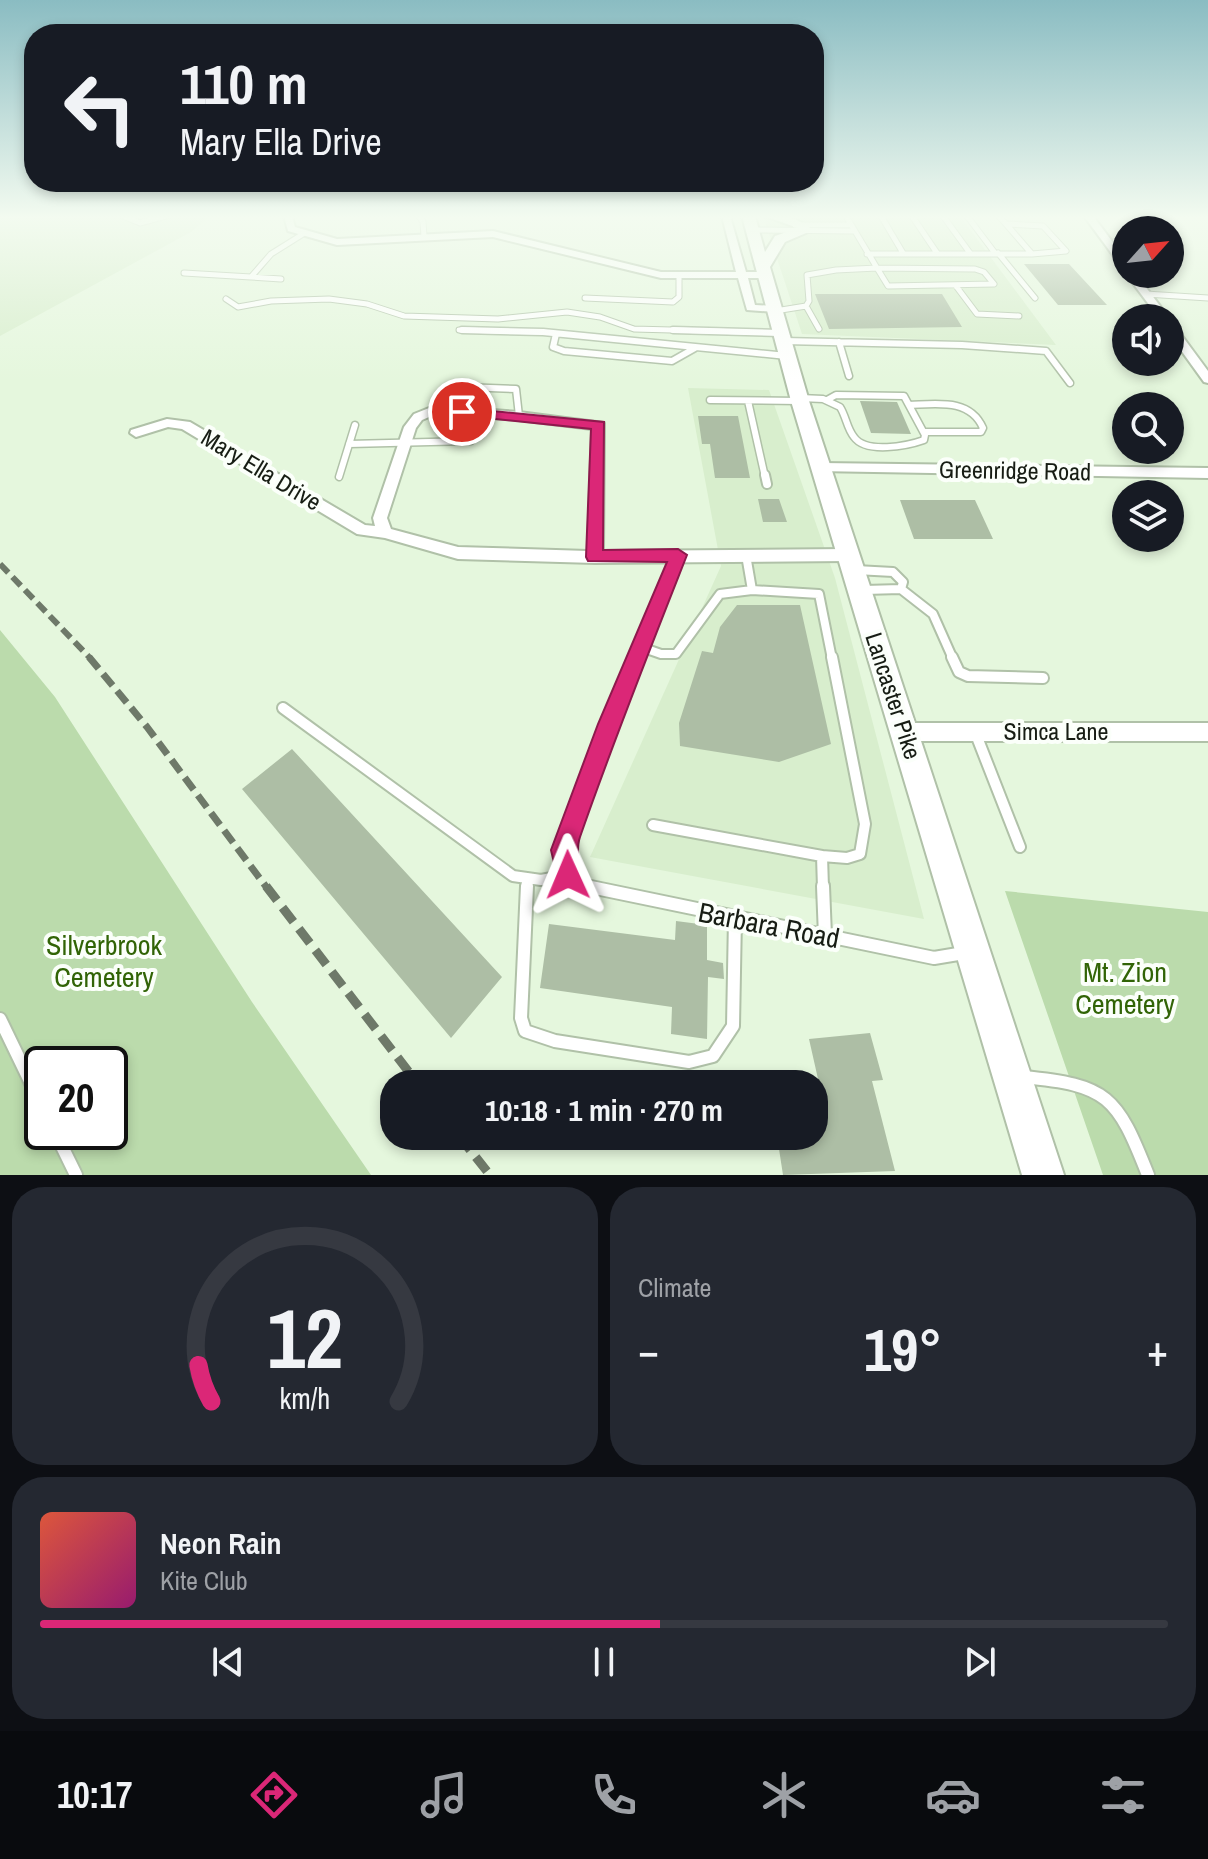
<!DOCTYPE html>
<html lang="en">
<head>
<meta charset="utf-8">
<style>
  :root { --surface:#171b24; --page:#242831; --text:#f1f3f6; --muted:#9ea1a6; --line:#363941; --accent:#db2777 }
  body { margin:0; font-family:"Archivo Narrow",sans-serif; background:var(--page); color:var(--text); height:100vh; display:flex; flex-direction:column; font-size:30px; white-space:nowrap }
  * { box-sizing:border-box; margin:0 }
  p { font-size:26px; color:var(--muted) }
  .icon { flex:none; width:44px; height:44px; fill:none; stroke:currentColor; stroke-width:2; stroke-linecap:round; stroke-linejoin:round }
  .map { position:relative; height:1175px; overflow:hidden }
  .panel { display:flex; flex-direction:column; gap:12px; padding:12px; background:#0d0f14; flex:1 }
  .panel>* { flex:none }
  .top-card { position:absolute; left:24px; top:24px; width:800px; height:168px; border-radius:32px; box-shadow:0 4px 12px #0003; background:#171b24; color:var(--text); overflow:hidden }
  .needle { width:52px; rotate:63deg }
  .tools { position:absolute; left:1112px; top:216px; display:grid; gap:16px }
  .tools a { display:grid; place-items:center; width:72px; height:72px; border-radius:50%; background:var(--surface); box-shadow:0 4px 12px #0003; font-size:40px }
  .speed { position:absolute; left:24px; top:1046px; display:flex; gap:16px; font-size:40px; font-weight:700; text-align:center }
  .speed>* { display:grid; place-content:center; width:104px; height:104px; border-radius:50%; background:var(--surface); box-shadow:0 4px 12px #0003; line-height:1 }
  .speed .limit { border:4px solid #111; border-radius:12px; background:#fff; color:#111 }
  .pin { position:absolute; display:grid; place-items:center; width:68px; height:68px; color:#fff; margin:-34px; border:4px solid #fff; border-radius:50%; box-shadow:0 2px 8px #0007 }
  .me { position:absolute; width:88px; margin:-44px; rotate:359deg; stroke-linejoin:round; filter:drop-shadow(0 0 6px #0008) }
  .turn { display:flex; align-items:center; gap:28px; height:168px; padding:0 24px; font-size:36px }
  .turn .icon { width:104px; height:104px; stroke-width:2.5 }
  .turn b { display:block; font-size:56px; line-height:68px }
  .big { font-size:60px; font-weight:800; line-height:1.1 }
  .panel .widget { flex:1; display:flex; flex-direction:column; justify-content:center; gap:12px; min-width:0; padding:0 28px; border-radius:32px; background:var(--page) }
  .panel .dial { align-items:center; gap:0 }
  .dial svg { height:208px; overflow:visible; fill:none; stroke:var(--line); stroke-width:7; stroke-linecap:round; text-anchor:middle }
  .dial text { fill:var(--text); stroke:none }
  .song { display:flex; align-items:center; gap:24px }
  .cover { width:96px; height:96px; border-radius:12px; background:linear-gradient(135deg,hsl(10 70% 55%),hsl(320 70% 35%)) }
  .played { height:8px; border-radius:4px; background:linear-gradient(90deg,var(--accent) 55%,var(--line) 55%) }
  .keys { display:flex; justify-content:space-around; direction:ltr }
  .heat { display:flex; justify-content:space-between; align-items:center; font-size:44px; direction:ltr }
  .panel .tiles { flex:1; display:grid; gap:12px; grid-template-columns:1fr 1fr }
  .widget:last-child { grid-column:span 2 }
  .trip { position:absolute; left:380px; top:1070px; width:448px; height:80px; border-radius:32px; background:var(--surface); box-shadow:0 4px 12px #0003; font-weight:800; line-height:80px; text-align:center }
  .tabs { display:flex; height:128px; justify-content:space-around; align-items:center; background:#090b0e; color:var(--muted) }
  .tabs .icon { width:56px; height:56px }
  .tabs .on { color:var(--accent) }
  .tabs b { font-size:36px; color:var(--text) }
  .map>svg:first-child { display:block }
  .built { fill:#d8eecd }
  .green { fill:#bbdbac; fill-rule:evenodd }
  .building { fill:#adbea5 }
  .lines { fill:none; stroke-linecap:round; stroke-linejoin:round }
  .service-far4-casing { stroke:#b0c1a8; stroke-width:7 }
  .service-far3-casing { stroke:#b0c1a8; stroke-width:9 }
  .service-far2-casing { stroke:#b0c1a8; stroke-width:12 }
  .service-far1-casing { stroke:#b0c1a8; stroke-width:14 }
  .service-casing { stroke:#b0c1a8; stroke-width:16 }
  .minor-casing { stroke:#b0c1a8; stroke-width:4 }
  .primary-casing { stroke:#b0c1a8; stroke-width:4 }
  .service-far4 { stroke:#fff; stroke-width:5 }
  .service-far3 { stroke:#fff; stroke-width:6 }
  .service-far2 { stroke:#fff; stroke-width:8 }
  .service-far1 { stroke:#fff; stroke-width:10 }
  .service { stroke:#fff; stroke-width:12 }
  .minor { fill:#fff; fill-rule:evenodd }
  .primary { fill:#fff; fill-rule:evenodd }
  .rail-far2 { stroke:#6e7969; stroke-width:6; stroke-dasharray:12 6; stroke-linecap:butt }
  .rail-far1 { stroke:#6e7969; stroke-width:7; stroke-dasharray:15 7; stroke-linecap:butt }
  .rail { stroke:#6e7969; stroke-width:9; stroke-dasharray:18 9; stroke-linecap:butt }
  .route { fill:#db2777; stroke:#8e194d; stroke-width:2 }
  .labels { text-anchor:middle; stroke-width:8; stroke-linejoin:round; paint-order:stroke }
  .street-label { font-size:24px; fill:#171d14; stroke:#fbfffa }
  .near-street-label { font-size:28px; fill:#171d14; stroke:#fbfffa }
  .near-park-label { font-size:28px; fill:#316406; stroke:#fbfffa }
</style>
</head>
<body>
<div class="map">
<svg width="1208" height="1175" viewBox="0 0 1208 1175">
  <rect width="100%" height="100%" fill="#e5f7dd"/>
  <path class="built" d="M0,216H211L191,232L0,336Z
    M763,216H960L1056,345L802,334Z
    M688,388L769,390L835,578L924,919L590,857L721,566Z"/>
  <path class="green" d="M0,630L55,697L252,1002L371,1175H0ZM42,1064H110V1132H42Z
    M1005,891L1208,912V1175H1103Z"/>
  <path class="building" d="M1024,264H1069L1107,305H1058Z
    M815,294H942L962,327L829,329Z
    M860,401L897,402L911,434L871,433Z
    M698,416H738L750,478H715L710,444H702Z
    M758,499H779L787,522H763Z
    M900,500H975L993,539H914Z
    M737,605H800L831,744L779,762L680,746L679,723L702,651L713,653L720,627Z
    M292,749L502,977L451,1038L242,789Z
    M676,921L707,925V960L723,963L724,979L708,977L707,1039L671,1034L672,1007L540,988L549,924L675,940Z
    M870,1033L883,1080L872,1081L895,1171L783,1175L777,1136H814V1111L825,1110L809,1039Z"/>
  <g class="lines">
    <g class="service-far4-casing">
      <path id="service-far4" d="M123,216L140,223L166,216
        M419,216L423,222L424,236
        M846,216L877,268
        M881,216L903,253
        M912,216L937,253
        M943,216L970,253
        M967,216L995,253
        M1007,224L1043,226L1066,251L1032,254
        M795,225H850
        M753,230L853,231
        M998,253L1035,298
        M867,254H1032L999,216
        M877,268L975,269L984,272L994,284L888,286Z
        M184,273L251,277L271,254L303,234
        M251,277L281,279
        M956,286L977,314L1019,316
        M1146,294L1208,298
        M585,298L673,302L679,297V275
        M226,299L238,307L271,301L329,299L367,304L404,316L498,319L567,312L600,317L634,329L746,332
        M806,306L819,329
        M775,311L806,306L809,301L807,275L836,270L877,268
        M459,330L544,332"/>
    </g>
    <g class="service-far3-casing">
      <path id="service-far3" d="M462,330L543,332L787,356
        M673,330L780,333
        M556,334L553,347L564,351L672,361L695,348
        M784,341L962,345L1046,351L1070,383
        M839,342L849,376
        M463,387L516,389L519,416
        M800,398L823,399L840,407C846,416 847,429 854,437C866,454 907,446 924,440L925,435L904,396L836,395L827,400
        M710,400L799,401
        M748,401L765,477
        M909,405C937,404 970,398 983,428L981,432H924
        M349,444L471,441
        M339,477L355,425"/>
    </g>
    <g class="service-far2-casing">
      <path id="service-far2" d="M765,475L767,484
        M746,555L752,590L819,594L832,659
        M856,570L893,572L903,582L901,589L864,590
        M901,589L933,614L953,659
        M641,647L661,654H676L720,594L752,590
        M636,659L678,555"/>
    </g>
    <g class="service-far1-casing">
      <path id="service-far1" d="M952,657L959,672L968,676L1043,678
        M283,708L513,876L541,880L568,875
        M975,732L1020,847
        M653,825L822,856L823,888
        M822,856L847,858L860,854L865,824L832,657
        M568,875L589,888
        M568,875L563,850L636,657
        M527,888V878"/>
    </g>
    <g class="service-casing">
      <path id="service" d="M527,886L521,1018L525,1031L555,1041L689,1062L713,1056L733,1026L735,918
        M586,886L934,958L964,953
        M823,886L825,936
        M0,1019L42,1106
        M1023,1077C1108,1085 1117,1096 1148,1175
        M55,1132L76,1175"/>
    </g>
    <g class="minor-casing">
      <path id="minor" d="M284,216H292L295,227L337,239L493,231L661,272H736L722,216H730L746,272H766L771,275L766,278H748L755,305L775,306L780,309L775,312L747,310L738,278H661L493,237L337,245L288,231Z
        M1084,216H1093L1126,260V270L1123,269Z
        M1126,274H1136L1169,318H1159Z
        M1170,324L1174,325L1208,371V383L1204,382L1170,335Z
        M434,406L519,412L604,423L603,551L848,549L856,555L848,561L595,563L458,559L385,538L357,534L182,429L168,427L136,437L130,433L131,430L167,419L190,422L365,525L375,526L373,518L404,427L414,414ZM436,414L519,420L592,429L588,551L458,547L391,529L387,518L416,428L422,420Z
        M821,463L1208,468V478L816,471L814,468Z
        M904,723H1208V741H904L897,738L895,732L897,726Z"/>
    </g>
    <g class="primary-casing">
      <path id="primary" d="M742,216H755L765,252L775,236L798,228L765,216C790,216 795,217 813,230L785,242L770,267L809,401L1064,1175H1022L791,401Z"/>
    </g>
    <use href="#service-far4" class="service-far4"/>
    <use href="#service-far3" class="service-far3"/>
    <use href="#service-far2" class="service-far2"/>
    <use href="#service-far1" class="service-far1"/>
    <use href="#service" class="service"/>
    <use href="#minor" class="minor"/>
    <use href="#primary" class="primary"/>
    <path class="rail-far2" d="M0,564L91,659"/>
    <path class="rail-far1" d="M89,657L147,727L267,888"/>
    <path class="rail" d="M266,886L418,1084
      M459,1136L490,1175"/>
  </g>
  <linearGradient id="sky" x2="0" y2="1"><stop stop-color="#8abcc2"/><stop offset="0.57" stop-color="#f3fbf0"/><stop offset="1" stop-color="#f3fbf0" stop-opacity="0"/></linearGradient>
  <rect width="1208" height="381" fill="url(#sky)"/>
  <path class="route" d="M462,408L604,422L603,550L678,549L687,555C650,649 613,742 580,837C574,854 583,868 577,884L568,888L559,884L551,850L598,724L667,562L588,561L586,557L591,429L457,415V409Z"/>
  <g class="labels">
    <g class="street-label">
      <text transform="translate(261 470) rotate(31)" y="8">Mary Ella Drive</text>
      <text transform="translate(1015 471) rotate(1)" y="8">Greenridge Road</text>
      <text transform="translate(893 696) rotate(72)" y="8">Lancaster Pike</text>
      <text x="1056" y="740">Simca Lane</text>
    </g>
    <g class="near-street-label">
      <text transform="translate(769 925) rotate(11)" y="10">Barbara Road</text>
    </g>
    <g class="near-park-label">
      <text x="104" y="955">Silverbrook<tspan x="104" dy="32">Cemetery</tspan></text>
      <text x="1125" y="982">Mt. Zion<tspan x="1125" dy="32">Cemetery</tspan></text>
    </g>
  </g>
</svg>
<div class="tools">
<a><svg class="needle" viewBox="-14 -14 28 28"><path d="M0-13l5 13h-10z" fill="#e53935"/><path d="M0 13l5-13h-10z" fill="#9ea1a6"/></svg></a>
<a><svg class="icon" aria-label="sound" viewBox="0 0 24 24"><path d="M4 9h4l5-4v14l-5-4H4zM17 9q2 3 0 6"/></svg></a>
<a><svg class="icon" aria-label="search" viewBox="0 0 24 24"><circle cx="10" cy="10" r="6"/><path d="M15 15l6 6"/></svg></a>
<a><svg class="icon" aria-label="layers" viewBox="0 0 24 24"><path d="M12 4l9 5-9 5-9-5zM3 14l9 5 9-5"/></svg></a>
</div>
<div class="speed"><div class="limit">20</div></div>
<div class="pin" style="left:462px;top:412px;background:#d93025"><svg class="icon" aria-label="arrive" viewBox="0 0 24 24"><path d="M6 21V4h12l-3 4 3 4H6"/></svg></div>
<svg class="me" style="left:568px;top:875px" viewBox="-20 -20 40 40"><path d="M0-17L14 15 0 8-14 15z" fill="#db2777" stroke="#fff" stroke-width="4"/></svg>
<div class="trip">10:18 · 1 min · 270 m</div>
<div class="top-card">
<div class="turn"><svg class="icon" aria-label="left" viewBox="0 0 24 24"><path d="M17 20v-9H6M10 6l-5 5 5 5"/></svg><div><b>110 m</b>Mary Ella Drive</div></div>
</div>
</div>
<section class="panel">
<div class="tiles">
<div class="widget dial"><svg viewBox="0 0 100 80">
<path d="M14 69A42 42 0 1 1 86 69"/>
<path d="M14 69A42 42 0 0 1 9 55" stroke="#db2777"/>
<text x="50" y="56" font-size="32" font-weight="700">12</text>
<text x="50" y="72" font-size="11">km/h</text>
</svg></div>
<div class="widget"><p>Climate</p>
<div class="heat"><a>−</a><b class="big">19°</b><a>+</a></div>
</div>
<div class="widget">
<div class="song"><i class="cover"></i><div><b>Neon Rain</b><p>Kite Club</p></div></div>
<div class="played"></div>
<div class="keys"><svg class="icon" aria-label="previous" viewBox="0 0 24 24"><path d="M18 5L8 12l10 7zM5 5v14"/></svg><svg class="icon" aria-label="pause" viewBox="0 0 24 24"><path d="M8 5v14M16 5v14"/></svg><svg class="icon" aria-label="next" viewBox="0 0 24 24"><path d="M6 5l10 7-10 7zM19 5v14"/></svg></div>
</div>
</div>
</section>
<nav class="tabs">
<b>10:17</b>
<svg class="icon on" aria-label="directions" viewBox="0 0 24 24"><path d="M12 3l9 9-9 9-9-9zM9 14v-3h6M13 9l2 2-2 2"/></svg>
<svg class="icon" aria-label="music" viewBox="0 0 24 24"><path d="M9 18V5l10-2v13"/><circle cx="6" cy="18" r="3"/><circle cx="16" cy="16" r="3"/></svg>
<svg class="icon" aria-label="phone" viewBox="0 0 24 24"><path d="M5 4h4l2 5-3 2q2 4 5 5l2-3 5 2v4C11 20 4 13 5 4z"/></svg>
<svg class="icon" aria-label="climate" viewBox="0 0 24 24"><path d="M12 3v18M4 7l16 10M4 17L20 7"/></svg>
<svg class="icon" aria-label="car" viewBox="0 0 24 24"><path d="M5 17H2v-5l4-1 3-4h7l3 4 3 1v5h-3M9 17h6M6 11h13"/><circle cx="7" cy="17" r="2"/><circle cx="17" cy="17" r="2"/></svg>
<svg class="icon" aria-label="filters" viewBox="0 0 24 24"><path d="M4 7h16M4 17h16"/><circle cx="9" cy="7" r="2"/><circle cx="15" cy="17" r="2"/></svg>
</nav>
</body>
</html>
